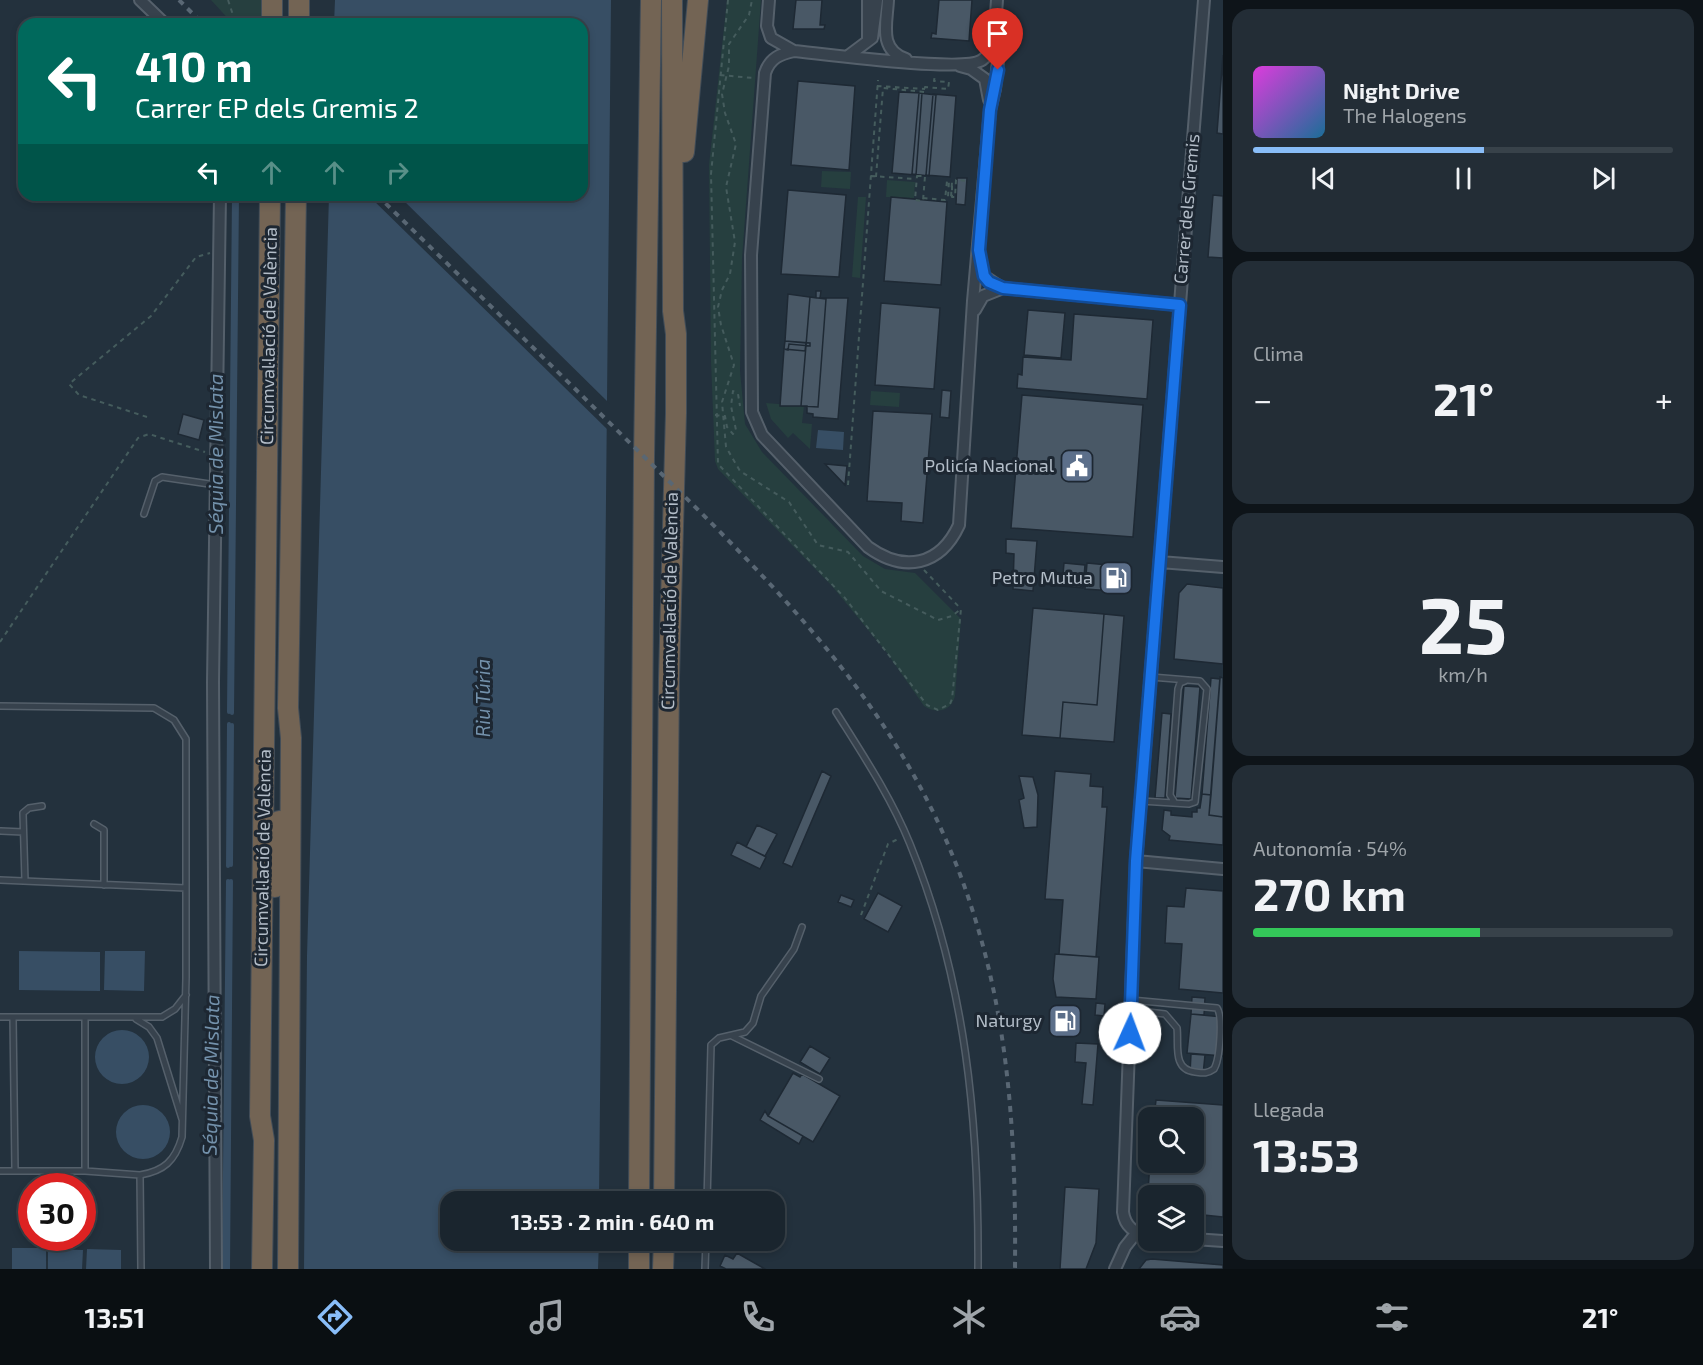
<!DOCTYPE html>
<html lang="es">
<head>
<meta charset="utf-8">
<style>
  :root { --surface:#1a252e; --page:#232d36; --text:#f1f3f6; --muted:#9fa5aa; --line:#38424a; --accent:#89bdf8 }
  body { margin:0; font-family:"Exo 2",sans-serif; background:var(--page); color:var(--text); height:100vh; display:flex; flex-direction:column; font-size:22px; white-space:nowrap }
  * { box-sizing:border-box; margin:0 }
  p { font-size:20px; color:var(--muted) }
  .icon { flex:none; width:33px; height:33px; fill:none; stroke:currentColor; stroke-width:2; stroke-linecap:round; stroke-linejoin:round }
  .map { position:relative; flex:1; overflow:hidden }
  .side { display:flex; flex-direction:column; gap:9px; padding:9px; background:#0e1419; width:480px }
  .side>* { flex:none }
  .hud { position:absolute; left:18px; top:18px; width:570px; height:183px; border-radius:18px; box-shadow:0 3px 9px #0003,0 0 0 2px var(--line); background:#00695c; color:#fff; overflow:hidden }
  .controls { position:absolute; left:1138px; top:1107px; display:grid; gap:12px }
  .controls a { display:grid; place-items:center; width:66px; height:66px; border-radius:12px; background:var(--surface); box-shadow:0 3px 9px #0003,0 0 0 2px var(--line); font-size:30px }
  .speed { position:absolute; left:18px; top:1173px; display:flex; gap:12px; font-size:30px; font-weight:700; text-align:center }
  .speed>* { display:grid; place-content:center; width:78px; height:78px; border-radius:50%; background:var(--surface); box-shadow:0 3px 9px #0003,0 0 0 2px var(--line); line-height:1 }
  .speed .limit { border:9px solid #d22; background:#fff; color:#111 }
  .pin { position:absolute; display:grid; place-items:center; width:51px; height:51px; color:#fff; margin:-62px -26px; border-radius:50% 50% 50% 0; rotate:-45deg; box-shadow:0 0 6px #0007 }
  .pin .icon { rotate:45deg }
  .me { position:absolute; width:66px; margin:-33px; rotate:2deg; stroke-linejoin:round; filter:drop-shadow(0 0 4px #0008) }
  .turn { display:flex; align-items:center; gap:21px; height:126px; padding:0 18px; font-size:27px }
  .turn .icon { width:78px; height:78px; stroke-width:2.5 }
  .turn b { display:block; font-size:42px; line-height:51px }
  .lanes { display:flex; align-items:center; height:57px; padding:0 18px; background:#0003; justify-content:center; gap:30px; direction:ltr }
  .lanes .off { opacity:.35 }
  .big { font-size:45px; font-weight:700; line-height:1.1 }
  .side .widget { flex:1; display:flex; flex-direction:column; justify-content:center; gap:9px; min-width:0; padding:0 21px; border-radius:18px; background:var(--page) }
  .side .dial { align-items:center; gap:0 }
  .dial b { font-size:78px; line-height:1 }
  .song { display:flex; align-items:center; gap:18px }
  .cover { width:72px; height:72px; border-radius:9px; background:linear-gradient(135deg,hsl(300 70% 55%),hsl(200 70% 35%)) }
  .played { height:6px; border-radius:3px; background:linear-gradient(90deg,var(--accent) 55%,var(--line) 55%) }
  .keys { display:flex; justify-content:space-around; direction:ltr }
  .heat { display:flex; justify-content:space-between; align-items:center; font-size:33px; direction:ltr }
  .charge { height:9px; border-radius:4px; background:linear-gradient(90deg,#34c759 54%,var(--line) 0) }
  .trip { position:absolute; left:440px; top:1191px; width:345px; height:60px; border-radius:18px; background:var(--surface); box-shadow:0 3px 9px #0003,0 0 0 2px var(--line); font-weight:700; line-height:60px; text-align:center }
  .tabs { display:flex; height:96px; justify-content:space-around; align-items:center; background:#0a0f12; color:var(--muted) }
  .tabs .icon { width:42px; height:42px }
  .tabs .current { color:var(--accent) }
  .tabs b { font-size:27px; color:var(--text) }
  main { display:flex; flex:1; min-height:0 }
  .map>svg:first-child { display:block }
  .green { fill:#263f3f }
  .water { fill:#374e64 }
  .pier { fill:#23313d }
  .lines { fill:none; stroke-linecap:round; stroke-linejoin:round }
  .stream { stroke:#374e64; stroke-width:4 }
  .building { fill:#495866; stroke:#1e2934; stroke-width:1.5 }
  .lane-casing { stroke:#55606b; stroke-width:8 }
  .street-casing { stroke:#55606b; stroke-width:14 }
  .highway-casing { stroke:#424d58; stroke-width:22 }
  .path { stroke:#455c5d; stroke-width:2; stroke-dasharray:4.5 4.5; stroke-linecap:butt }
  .lane { stroke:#37424d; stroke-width:5 }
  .street { stroke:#37424d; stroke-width:10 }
  .highway { stroke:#736454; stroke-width:20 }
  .rail { stroke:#596774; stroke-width:4; stroke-dasharray:6 6; stroke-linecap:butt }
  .route-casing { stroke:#114b97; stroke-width:15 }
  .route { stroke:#1a73e8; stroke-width:10 }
  .labels { text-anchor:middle; stroke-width:6; stroke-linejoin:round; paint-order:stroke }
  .street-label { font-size:18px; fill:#b3bdc8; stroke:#1d2732 }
  .poi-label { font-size:18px; fill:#b3bdc8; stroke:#1d2732; text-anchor:end }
  .water-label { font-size:20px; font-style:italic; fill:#7391ab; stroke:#1d2732 }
</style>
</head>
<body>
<main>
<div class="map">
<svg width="1223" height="1269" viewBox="0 0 1223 1269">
  <rect width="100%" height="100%" fill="#23313d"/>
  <path class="green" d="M211,0H263V24H233Z
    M727,0H761L742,259L740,371L745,424L762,452L863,556L885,569L915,573L961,619L955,696C951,712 936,714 924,706L887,653L832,586L718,469L715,461L711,362L709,165Z
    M822,171L851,172L850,189L821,187Z
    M887,180L915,182L914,198L886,197Z
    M858,197H866L860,278L852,277Z
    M871,391L900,393L899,407L870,405Z
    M766,403L804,406L802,423L812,424L810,449L793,433L788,438L771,419Z"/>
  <path class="water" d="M335,0H611L599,1201L450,1202V1240L599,1241L598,1269H304L307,956L329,195H582V24H334Z
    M818,430L844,432L843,450L816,448Z
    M19,951L100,952V991L19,990Z
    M105,951H145L144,991L104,990Z
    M95 1057a27 27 0 1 1 54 0a27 27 0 1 1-54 0Z
    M116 1132a27 27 0 1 1 54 0a27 27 0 1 1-54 0Z
    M12,1248H46V1269H12Z
    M48,1249L83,1250L82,1269H48Z
    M87,1249L121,1250V1269H86Z"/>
  <path class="pier" d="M368,195H398L610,404V432Z"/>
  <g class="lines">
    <path class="stream" d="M229,712L234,195
      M232,713L237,195
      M231,865L232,725
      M228,866L229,724
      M224,1269L228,881
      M228,1269L231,881"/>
  </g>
  <path class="building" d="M796,0H822L820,25H825L824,29H793Z
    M939,0H972L969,41L931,38L932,33L936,34Z
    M1223,55V134L1217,133Z
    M798,81L855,86L849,170L791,165Z
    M899,92L922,93L916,175L892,173Z
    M919,93L936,95L929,176L912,174Z
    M933,94L956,96L950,177L926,175Z
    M957,178H967L965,205L956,204Z
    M788,190L846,195L839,277L781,274Z
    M1213,195L1223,196V258L1208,257Z
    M891,197L947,202L941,285L884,281Z
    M816,291H821L820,298H848L838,419L813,417V414L807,413V406H780L784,349L788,350L789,344L810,346V343L785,341L788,294L816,298Z
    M810,297L826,299L818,407L801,406Z
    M881,303L940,308L934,389L875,385Z
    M1028,310L1065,313L1061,358L1024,355Z
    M1074,314L1153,320L1147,399L1017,388L1018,374L1022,375L1023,357L1071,360Z
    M785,341L806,343L805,351L784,349Z
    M942,390L951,391L949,418L940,417Z
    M1022,395L1143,405L1133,537L1011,528Z
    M873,411L932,414L923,523L901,521L902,503L867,501Z
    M183,414L204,420L199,440L178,434Z
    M825,464L847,466L845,485Z
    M1006,539L1037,541L1033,591L1013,589L1014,554L1006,553Z
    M1064,563L1085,565L1083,588L1062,586Z
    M1087,563L1129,567L1127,592L1085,589Z
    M1187,584L1223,588V664L1174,659L1179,593Z
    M1033,608L1104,614L1097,705L1063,702L1060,738L1022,735Z
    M1104,614L1124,616L1114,742L1060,738L1063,702L1097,705Z
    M1220,677L1223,678V817L1209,815Z
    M1211,678L1220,679L1211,795L1202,794Z
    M1184,686L1200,687L1191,799L1175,798Z
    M1162,713L1171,714L1165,798H1155Z
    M822,771L831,776L792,867L783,863Z
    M1055,771L1091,774L1090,786L1103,787L1102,807H1107L1096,957L1059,954L1063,900L1045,899Z
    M1019,776L1033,777L1038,795L1037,827L1024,828L1019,800L1024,798Z
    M1202,794L1211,795L1209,815L1223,817V845L1169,840L1170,836L1162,830L1164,810L1171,811V815L1192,817V812H1197V808H1200Z
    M757,825L777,834L765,856L746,847Z
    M737,842L766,857L760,869L731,855Z
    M1186,888L1223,891V993L1179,989L1182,944L1165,943L1167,906L1184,907Z
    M878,893L902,906L888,932L864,919Z
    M841,895L854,900L851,907L838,902Z
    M1055,954L1099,957L1096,999L1056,997L1053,979Z
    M1192,997L1205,998L1204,1015L1191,1014Z
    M1096,1003L1105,1004L1104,1016L1095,1015Z
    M1191,1014L1223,1017V1056L1187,1053Z
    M1076,1043L1098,1044L1093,1105L1082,1104L1086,1063L1075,1062Z
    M810,1046L830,1058L820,1074L800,1062Z
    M1191,1054L1205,1055L1203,1075L1190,1073Z
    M793,1073L800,1077L802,1074L840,1096L813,1142L768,1116Z
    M1156,1100L1223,1105V1217L1194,1214V1196H1149V1206H1147L1150,1162H1194V1118H1154Z
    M765,1111L768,1116L803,1136L799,1144L760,1120Z
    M1065,1187L1099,1189L1096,1243L1086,1269H1060Z
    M737,1253L765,1269H726L720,1266L725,1255L733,1259Z
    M1152,1259L1223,1265V1269H1139L1146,1260Z"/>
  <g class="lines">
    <g class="lane-casing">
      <path id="lane" d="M144,514L155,481L162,477L216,485
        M0,706L154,708L174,720L186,739V978L182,1137C175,1161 164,1171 140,1175L141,1269
        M836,712C863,755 891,797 910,844C966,982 979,1121 978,1269
        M1141,801L1189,804L1195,802L1207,689L1200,681L1151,677
        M1175,803L1170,795L1178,689L1180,683L1185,681
        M94,824L104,830V885
        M1,831L23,832
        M0,880L186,888
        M25,881L23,813L29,808L42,806
        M1131,1010L1165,1014L1177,1028C1179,1044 1172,1070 1195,1072C1203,1073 1207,1074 1214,1069C1220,1059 1223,1016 1217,1008L1131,1000
        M0,1017H162L175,1009L186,995
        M13,1017L15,1171
        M85,1018V1171
        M136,1019L149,1027L157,1038L182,1119
        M732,1036L819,1079
        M0,1171H85L140,1175
        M707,1202L711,1045L719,1038L745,1032L753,1023L761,996L794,949L802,927
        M705,1269L706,1240"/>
    </g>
    <g class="street-casing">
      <path id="street" d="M140,0L165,24
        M769,0L767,26L771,38L794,51
        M888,0C887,23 878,50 906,59
        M995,27C993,39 993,52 982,60C964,73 824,54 794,51C780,54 770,58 765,73L751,255L752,412L762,435L868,547C904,573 940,566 959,525L973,301L990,110L995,89L999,51L995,27L997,0
        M868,41V0
        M848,56L872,38L877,0
        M960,66L971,69L985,79L989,100
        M980,261L984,276L1002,288
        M975,310L983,296L1003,288L1180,305
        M1160,562L1223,567
        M1136,861L1223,869
        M1149,1235C1134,1234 1125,1226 1123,1212L1136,861L1204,0
        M1194,1239L1223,1241
        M216,1269L213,682L220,195
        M1115,1269L1125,1247L1137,1232"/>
    </g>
    <g class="highway-casing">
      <path id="highway" d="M299,0V24
        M272,24V0
        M684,152L698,0
        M275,887L279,821
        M639,1202L644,459L651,0
        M664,1202L669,678L676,413V334L673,311L672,0
        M262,1269L264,1140L260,1116L270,195
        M288,1269L291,738L288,708L296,195
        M639,1269V1240
        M663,1269L664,1240"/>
    </g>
    <path class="path" d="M228,0L236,24
      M728,0L711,174L718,464L845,598L927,705L938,710L950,704L952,699L961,609L952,616L938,620L881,591L848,552L818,545L789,502L740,471L726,447L722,402L734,365L721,325L718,307L722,290L730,274L735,242L726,187L736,144L725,113L722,94L729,66V44L749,15L752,0
      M720,75L753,78
      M877,86L925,89
      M871,176L916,179
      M917,176H925L923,201L915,200Z
      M876,177L883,88L925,92V87L948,89L949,82L934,81L935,75
      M923,198L945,200L947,181H949L948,197H951L952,182V197H955L956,180L969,181
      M715,415L725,416L727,427L733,434L736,430L731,406L733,391L738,394L740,406
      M147,417L79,395L69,384L151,316L196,257L210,253
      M848,485L878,80
      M924,570L961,609
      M0,642L138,438L149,434L205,452
      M861,915L888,844L898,839"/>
    <use href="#lane" class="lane"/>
    <use href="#street" class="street"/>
    <use href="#highway" class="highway"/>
    <path class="rail" d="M179,0L203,24
      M377,195C462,278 546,360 630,443C779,589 916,718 977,925C1011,1038 1016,1153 1015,1269"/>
  </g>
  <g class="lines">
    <g class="route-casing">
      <path id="route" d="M998,70L990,110L979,250L984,276L989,282L1003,288L1180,305L1136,861L1130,1033"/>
    </g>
    <use href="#route" class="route"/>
  </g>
  <defs>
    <g id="civic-square" transform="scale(1.725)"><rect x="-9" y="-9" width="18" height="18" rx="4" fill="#5c6f8a" stroke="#1d2732"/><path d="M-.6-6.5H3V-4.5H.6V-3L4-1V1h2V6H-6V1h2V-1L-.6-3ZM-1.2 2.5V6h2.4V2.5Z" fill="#fff"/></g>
    <g id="fuel-square" transform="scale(1.725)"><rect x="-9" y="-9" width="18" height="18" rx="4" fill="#5c6f8a" stroke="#1d2732"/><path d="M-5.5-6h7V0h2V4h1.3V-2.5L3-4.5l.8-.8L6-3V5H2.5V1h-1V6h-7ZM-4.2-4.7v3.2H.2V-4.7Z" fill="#fff"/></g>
  </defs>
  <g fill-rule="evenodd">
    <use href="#civic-square" x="1077" y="466"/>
    <use href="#fuel-square" x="1116" y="578"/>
    <use href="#fuel-square" x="1065" y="1021"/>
  </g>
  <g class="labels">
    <g class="street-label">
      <text transform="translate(1187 209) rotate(-85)" y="6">Carrer dels Gremis</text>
      <text transform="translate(269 336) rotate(-89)" y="6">Circumval·lació de València</text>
      <text transform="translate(670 601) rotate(-89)" y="6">Circumval·lació de València</text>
      <text transform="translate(263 858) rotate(-89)" y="6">Circumval·lació de València</text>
    </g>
    <g class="poi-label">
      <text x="1054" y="472">Policía Nacional</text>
      <text x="1093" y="584">Petro Mutua</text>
      <text x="1042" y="1027">Naturgy</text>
    </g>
    <g class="water-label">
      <text transform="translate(216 454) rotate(-90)" y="7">Séquia de Mislata</text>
      <text transform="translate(483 698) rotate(-90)" y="7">Riu Túria</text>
      <text transform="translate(211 1075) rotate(-89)" y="7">Séquia de Mislata</text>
    </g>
  </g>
</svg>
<div class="controls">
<a><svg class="icon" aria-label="search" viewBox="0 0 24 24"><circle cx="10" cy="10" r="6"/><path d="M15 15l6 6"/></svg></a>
<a><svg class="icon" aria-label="layers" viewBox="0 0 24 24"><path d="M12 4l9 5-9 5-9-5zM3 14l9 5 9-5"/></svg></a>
</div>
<div class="speed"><div class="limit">30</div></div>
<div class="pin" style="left:998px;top:70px;background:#d93025"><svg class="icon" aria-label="arrive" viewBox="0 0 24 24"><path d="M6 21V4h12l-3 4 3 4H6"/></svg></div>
<svg class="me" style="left:1130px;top:1033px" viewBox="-20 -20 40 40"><circle r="19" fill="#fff"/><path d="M0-13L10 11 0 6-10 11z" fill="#1a73e8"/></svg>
<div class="trip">13:53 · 2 min · 640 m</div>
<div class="hud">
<div class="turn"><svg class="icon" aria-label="left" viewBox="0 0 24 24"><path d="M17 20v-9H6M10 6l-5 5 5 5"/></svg><div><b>410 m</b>Carrer EP dels Gremis 2</div></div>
<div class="lanes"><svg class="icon" aria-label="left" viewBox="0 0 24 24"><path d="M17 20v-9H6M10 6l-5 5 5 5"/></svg><svg class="icon off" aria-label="ahead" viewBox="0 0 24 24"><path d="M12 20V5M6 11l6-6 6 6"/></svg><svg class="icon off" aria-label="ahead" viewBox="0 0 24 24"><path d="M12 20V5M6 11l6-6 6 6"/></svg><svg class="icon off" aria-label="right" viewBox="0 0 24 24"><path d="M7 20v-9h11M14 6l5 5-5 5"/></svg></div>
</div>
</div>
<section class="side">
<div class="widget">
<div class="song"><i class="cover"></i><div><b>Night Drive</b><p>The Halogens</p></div></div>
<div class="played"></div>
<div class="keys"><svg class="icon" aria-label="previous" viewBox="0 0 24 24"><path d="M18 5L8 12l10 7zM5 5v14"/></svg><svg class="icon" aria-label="pause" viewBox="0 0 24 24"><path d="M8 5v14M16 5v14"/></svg><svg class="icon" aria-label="next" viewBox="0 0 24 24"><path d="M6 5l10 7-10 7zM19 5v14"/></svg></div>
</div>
<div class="widget"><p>Clima</p>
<div class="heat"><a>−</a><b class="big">21°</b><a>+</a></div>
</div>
<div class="widget dial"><b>25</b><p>km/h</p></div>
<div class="widget"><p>Autonomía · 54%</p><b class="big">270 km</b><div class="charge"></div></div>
<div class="widget"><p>Llegada</p><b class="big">13:53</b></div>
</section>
</main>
<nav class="tabs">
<b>13:51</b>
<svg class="icon current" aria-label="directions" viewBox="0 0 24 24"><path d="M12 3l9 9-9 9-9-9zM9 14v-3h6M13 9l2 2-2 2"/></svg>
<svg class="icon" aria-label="music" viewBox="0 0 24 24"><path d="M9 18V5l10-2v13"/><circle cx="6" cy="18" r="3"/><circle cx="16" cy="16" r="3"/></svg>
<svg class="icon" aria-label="phone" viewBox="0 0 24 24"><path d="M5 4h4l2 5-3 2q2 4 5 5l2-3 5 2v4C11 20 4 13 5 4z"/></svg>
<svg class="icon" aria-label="climate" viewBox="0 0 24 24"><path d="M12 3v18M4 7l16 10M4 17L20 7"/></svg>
<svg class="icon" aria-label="car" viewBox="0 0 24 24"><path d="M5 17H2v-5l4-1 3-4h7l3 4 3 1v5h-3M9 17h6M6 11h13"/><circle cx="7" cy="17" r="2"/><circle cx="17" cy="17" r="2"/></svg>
<svg class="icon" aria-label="filters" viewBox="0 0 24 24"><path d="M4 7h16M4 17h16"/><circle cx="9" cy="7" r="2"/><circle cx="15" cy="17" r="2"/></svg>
<b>21°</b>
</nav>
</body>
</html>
